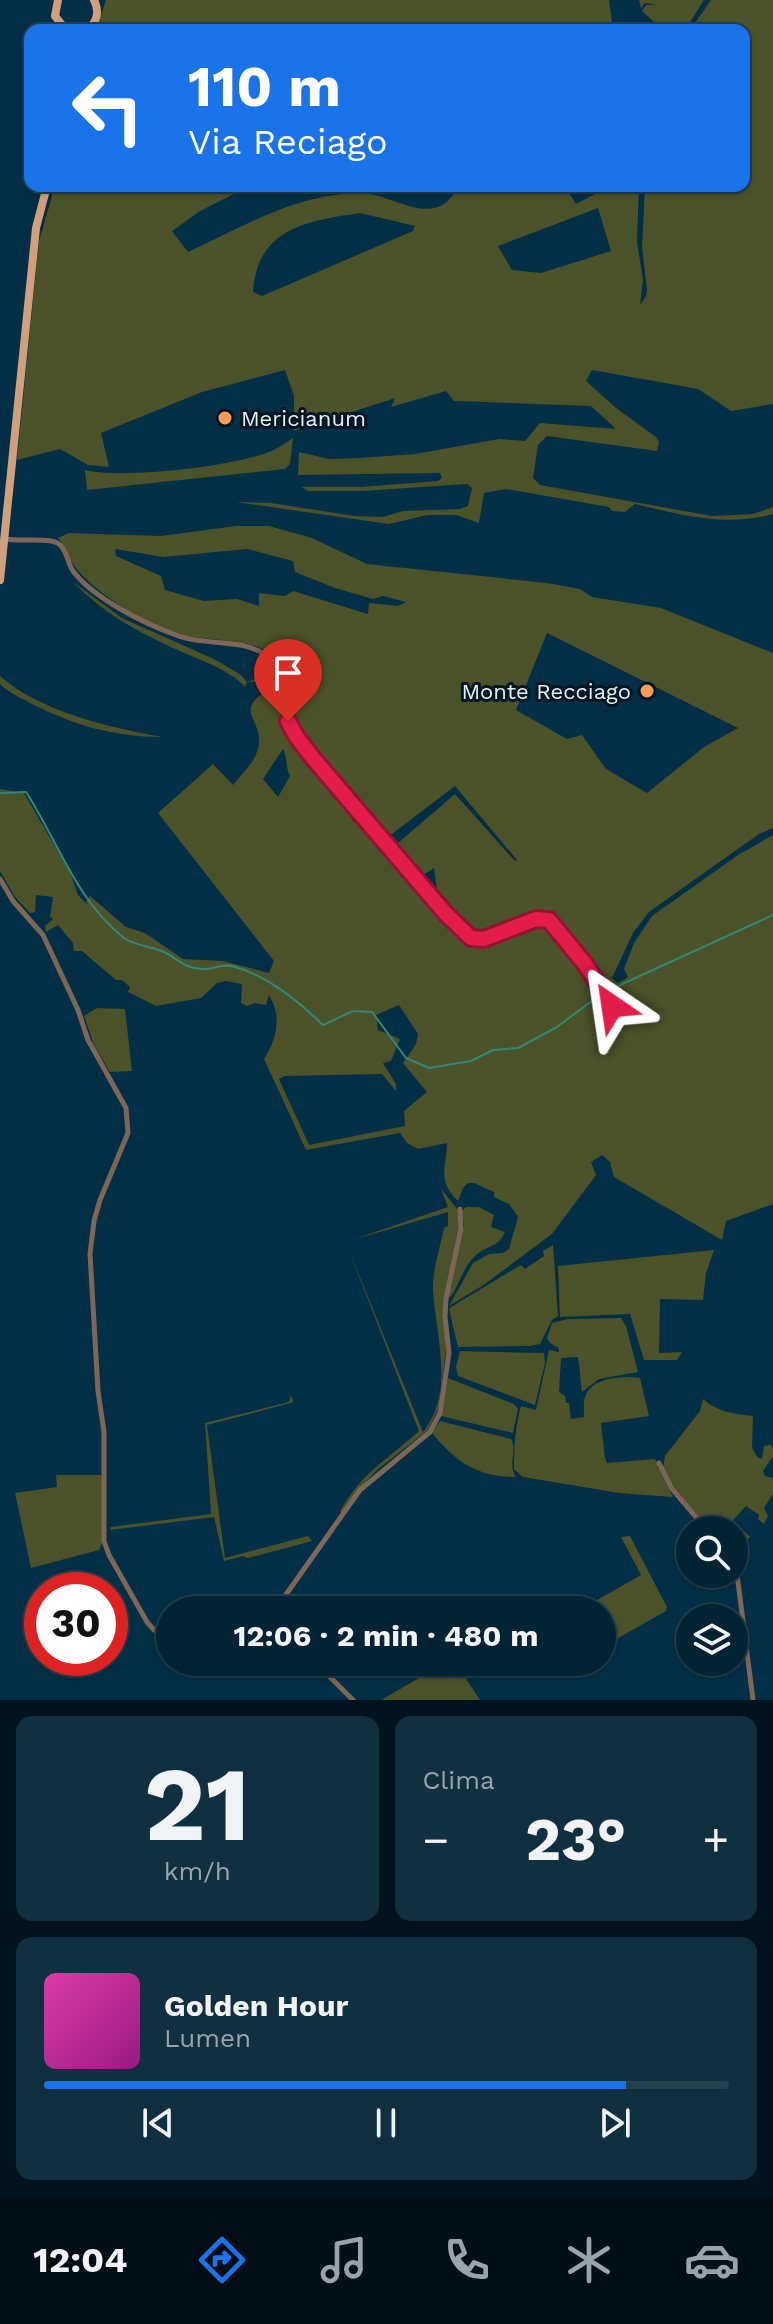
<!DOCTYPE html>
<html lang="it">
<head>
<meta charset="utf-8">
<style>
  :root { --surface:#022334; --page:#102f40; --text:#f1f3f6; --muted:#96a4ac; --line:#23404f; --accent:#1a73e8 }
  body { margin:0; font-family:"Work Sans",sans-serif; background:var(--page); color:var(--text); height:100vh; display:flex; flex-direction:column; font-size:30px; white-space:nowrap }
  * { box-sizing:border-box; margin:0 }
  p { font-size:26px; color:var(--muted) }
  .icon { flex:none; width:44px; height:44px; fill:none; stroke:currentColor; stroke-width:2; stroke-linecap:round; stroke-linejoin:round }
  .map { position:relative; height:1700px; overflow:hidden }
  .drawer { display:flex; flex-direction:column; gap:16px; padding:16px; background:#01131d; flex:1 }
  .drawer>* { flex:none }
  .banner { position:absolute; left:24px; top:24px; width:726px; height:168px; border-radius:16px; box-shadow:0 2px 6px #0004,0 0 0 2px var(--line); background:#1a73e8; color:#fff; overflow:hidden }
  .tools { position:absolute; left:676px; top:1516px; display:grid; gap:16px }
  .tools a { display:grid; place-items:center; width:72px; height:72px; border-radius:50%; background:var(--surface); box-shadow:0 2px 6px #0004,0 0 0 2px var(--line); font-size:40px }
  .speed { position:absolute; left:24px; top:1572px; display:flex; gap:16px; font-size:40px; font-weight:700; text-align:center }
  .speed>* { display:grid; place-content:center; width:104px; height:104px; border-radius:50%; background:var(--surface); box-shadow:0 2px 6px #0004,0 0 0 2px var(--line); line-height:1 }
  .speed .limit { border:12px solid #d22; background:#fff; color:#111 }
  .pin { position:absolute; display:grid; place-items:center; width:68px; height:68px; color:#fff; margin:-82px -34px; border-radius:50% 50% 50% 0; rotate:-45deg; box-shadow:0 0 8px #0007 }
  .pin .icon { rotate:45deg }
  .me { position:absolute; width:88px; margin:-44px; rotate:328deg; stroke-linejoin:round; filter:drop-shadow(0 0 6px #0008) }
  .turn { display:flex; align-items:center; gap:28px; height:168px; padding:0 32px; font-size:36px }
  .turn .icon { width:104px; height:104px; stroke-width:2.5 }
  .turn b { display:block; font-size:56px; line-height:68px }
  .big { font-size:60px; font-weight:700; line-height:1.1 }
  .drawer .widget { flex:1; display:flex; flex-direction:column; justify-content:center; gap:12px; min-width:0; padding:0 28px; border-radius:16px; background:var(--page) }
  .drawer .dial { align-items:center; gap:0 }
  .dial b { font-size:104px; line-height:1 }
  .song { display:flex; align-items:center; gap:24px }
  .cover { width:96px; height:96px; border-radius:12px; background:linear-gradient(135deg,hsl(320 70% 55%),hsl(310 70% 35%)) }
  .played { height:8px; border-radius:4px; background:linear-gradient(90deg,var(--accent) 85%,var(--line) 85%) }
  .keys { display:flex; justify-content:space-around; direction:ltr }
  .heat { display:flex; justify-content:space-between; align-items:center; font-size:44px; direction:ltr }
  .drawer .tiles { flex:1; display:grid; gap:16px; grid-template-columns:1fr 1fr }
  .widget:last-child { grid-column:span 2 }
  .trip { position:absolute; left:156px; top:1596px; width:460px; height:80px; border-radius:40px; background:var(--surface); box-shadow:0 2px 6px #0004,0 0 0 2px var(--line); font-weight:700; line-height:80px; text-align:center }
  .menu { display:flex; height:128px; justify-content:space-around; align-items:center; background:#010e15; color:var(--muted) }
  .menu .icon { width:56px; height:56px }
  .menu .active { color:var(--accent) }
  .menu b { font-size:36px; color:var(--text) }
  .map>svg:first-child { display:block }
  .green { fill:#4b5128; fill-rule:evenodd }
  .lines { fill:none; stroke-linecap:round; stroke-linejoin:round }
  .stream { stroke:#318876; stroke-width:2 }
  .street { stroke:#7e6656; stroke-width:5 }
  .primary { stroke:#d0a07e; stroke-width:8 }
  .route-casing { stroke:#92132f; stroke-width:20 }
  .route { stroke:#e11d48; stroke-width:14 }
  .poi-dot { fill:#fc9d53; stroke:#001623; stroke-width:3 }
  .labels { text-anchor:middle; stroke-width:6; stroke-linejoin:round; paint-order:stroke }
  .poi-label { font-size:22px; fill:#e3f1fb; stroke:#001623; text-anchor:start }
</style>
</head>
<body>
<div class="map">
<svg width="773" height="1700" viewBox="0 0 773 1700">
  <rect width="100%" height="100%" fill="#022f45"/>
  <path class="green" d="M106,0H609L613,30H96Z
    M639,0H704L685,30H657L655,23L642,11L646,5H656L645,3L641,8Z
    M711,0H773V404L731,411L698,389L592,370L586,381L616,408L656,437L659,442L657,451L547,436L538,445L533,478L540,485L712,516L753,514L773,507V514C727,527 681,515 635,504L625,512L612,511L609,507L506,489L484,493L479,523L456,515H427L389,524L236,502L271,503L354,516L383,517L403,511L460,509L468,506L472,488L467,484L362,491H308L302,487H361L438,481L442,478L440,473L298,475L299,452L329,459L360,458L415,454L499,439L525,441L540,423L616,429L591,406L454,401L446,391L391,407L395,398L294,431V396L285,370L202,392L101,433L109,467L88,465L60,449L17,460L39,241L55,186H250L200,211L172,231L188,252C245,226 295,194 360,193C394,193 436,233 458,186H565L576,204L597,193V186H639L637,242L643,280L640,305L646,296L647,290L642,246L645,186H744V30H690ZM598,208L611,251L541,273L512,270L498,246ZM360,213L415,226L413,231L262,296L253,292C257,228 307,221 360,213Z
    M293,438L290,464L285,469L87,490L85,470C123,479 222,467 260,455C272,452 283,445 293,438Z
    M236,526H269L312,538L367,564L547,583L580,589L592,597L661,608L773,653V828L759,834L649,912L633,933L612,978L618,983L628,977L624,969L634,943L652,916L738,855L773,835V1204L726,1221L722,1240L614,1177L610,1162L602,1155L591,1162L596,1175L552,1234L485,1284L449,1306L473,1263L489,1254L503,1253L509,1249L518,1217L509,1204L494,1197V1192L474,1183H468L463,1188L458,1201C437,1180 446,1170 447,1143L418,1149L407,1143L400,1133L306,1150L264,1059C277,1039 282,1016 269,995L266,1005L255,1003L247,1006L241,1003L242,984L226,981L217,983L201,998L156,1006L128,992L130,987L122,980H116L82,951H74L73,943L58,925L46,932L45,926L53,919L50,917L53,897L36,895L35,912L30,913L15,897L0,871V789L24,793L70,872L78,895L88,905L86,901L90,896L126,927L145,933L183,959L223,961L269,973L274,961L158,813L213,764L233,785C242,774 254,763 258,749C266,718 228,712 273,687L266,681L247,682L245,687C228,668 196,659 173,648C133,629 105,614 73,582L122,618L216,660L241,675L247,682L265,675L280,681L284,714L292,736L447,918L454,913L437,890L434,868L422,876L398,843L455,794L515,861L517,860L455,786L392,834L384,833L297,735C288,712 295,679 277,659C258,637 208,642 179,634C147,625 92,592 73,564C67,556 66,546 58,538L69,533L161,536ZM115,549L163,557L247,549L293,561L295,572L335,588L373,599L383,596L406,602L398,606L369,603L368,614L293,591L285,596L259,593V606L237,599L204,601L165,590L161,576L116,556ZM547,633L738,728L704,747L647,793L606,769L582,735L567,739L516,710ZM283,749C288,758 285,767 290,776L278,797L263,779ZM399,1005L418,1034L416,1044L403,1063L427,1092L404,1111L405,1126L309,1145L279,1079L285,1076L382,1074L396,1091V1084L383,1063L391,1061L400,1039L378,1030L376,1015Z
    M0,676C41,712 108,727 162,737C114,737 74,725 32,704C21,698 9,693 0,684Z
    M97,1008L125,1009L132,1071L110,1072L94,1045L84,1016Z
    M441,1189L459,1211L461,1222L444,1300L446,1351L438,1409L428,1430L377,1470L357,1491L342,1513L340,1511C364,1470 386,1461 419,1431L346,1243L423,1432C455,1393 436,1336 433,1291C432,1271 440,1248 444,1228L448,1226V1212L352,1240L448,1207Z
    M466,1207H479L494,1215L491,1227L505,1232C498,1248 487,1245 475,1256C462,1268 459,1288 447,1301L464,1226L462,1211Z
    M553,1245L558,1316L552,1320L540,1344L529,1346L458,1347L449,1309L451,1307L521,1265L525,1269L544,1256L543,1251Z
    M714,1250L706,1273L703,1300L660,1299L659,1353L682,1352L677,1360H644L630,1314L560,1317L558,1266Z
    M621,1318L626,1326L638,1372L599,1379L582,1392L578,1357L561,1358L559,1392L565,1396L566,1403H569L571,1419L584,1417C584,1411 583,1403 585,1397C591,1377 622,1376 640,1378L649,1416L601,1423L605,1458L607,1463L655,1459L673,1497L619,1493L523,1477L514,1469C514,1447 515,1428 521,1406L536,1410L549,1350L559,1352V1348L550,1343L547,1338L552,1323L568,1319Z
    M460,1351L544,1353L545,1363L535,1405L458,1376L456,1367Z
    M448,1378L514,1404L518,1409L513,1433L441,1416Z
    M291,1395L293,1401L291,1403L207,1425L225,1558L308,1536L312,1541L248,1558L243,1556L224,1561L214,1517L110,1530L111,1527L211,1514L205,1423L289,1402Z
    M703,1399C717,1412 735,1414 753,1416L752,1448L758,1458L762,1459L764,1446L770,1445L773,1448V1456L763,1471L765,1476L773,1478V1494L764,1508L768,1516L764,1524L758,1519L759,1515L746,1506L733,1520L750,1537L734,1554V1530H710L708,1527L724,1511L706,1527L677,1493L663,1468L665,1456L700,1411Z
    M440,1421L511,1439C518,1451 507,1464 516,1477C477,1477 456,1462 432,1433Z
    M56,1475H103V1541L99,1550L31,1568L15,1493L57,1487Z
    M630,1536L667,1607L666,1611L602,1647V1610H591L594,1607L592,1603L641,1575L621,1537Z
    M447,1662H455L480,1700H381Z"/>
  <g class="lines">
    <path class="stream" d="M1,793L26,792C58,841 75,899 124,938C135,946 152,946 164,952C178,959 186,969 202,969C212,970 222,963 232,966C267,975 298,1001 323,1025L353,1011L372,1012L406,1058L429,1068L471,1061L493,1050L518,1048L557,1027L601,994
      M607,991L773,915"/>
    <path class="street" d="M6,539C20,542 51,537 59,544C68,551 67,563 73,571C93,598 145,624 176,635C208,648 248,635 274,662C289,678 285,700 288,720C289,725 293,731 296,736L446,914L471,938L484,939L536,919L549,920L585,964L612,1006
      M0,879L13,901L43,935L78,1010L88,1040L126,1108L128,1133L100,1200L94,1221L90,1254L98,1391L104,1432V1541L109,1555L147,1622L154,1630H170
      M659,1463L672,1489L707,1530
      M734,1557L740,1562L737,1574L753,1700
      M275,1610L360,1490L430,1432L440,1413L449,1353L445,1317L446,1298L461,1229L460,1209
      M315,1662L353,1700"/>
    <path class="primary" d="M58,0L55,16L66,30
      M86,30C97,23 100,12 94,0
      M0,580L36,228L47,186"/>
  </g>
  <g class="lines">
    <g class="route-casing">
      <path id="route" d="M288,721L296,736L312,757L446,914L471,938L484,939L536,919L549,920L585,964L612,1006"/>
    </g>
    <use href="#route" class="route"/>
  </g>
  <g class="poi-dot">
    <circle cx="225" cy="418" r="8"/>
    <circle cx="647" cy="691" r="8"/>
  </g>
  <g class="labels">
    <g class="poi-label">
      <text x="241" y="426">Mericianum</text>
      <text x="631" y="699" text-anchor="end">Monte Recciago</text>
    </g>
  </g>
</svg>
<div class="tools">
<a><svg class="icon" aria-label="search" viewBox="0 0 24 24"><circle cx="10" cy="10" r="6"/><path d="M15 15l6 6"/></svg></a>
<a><svg class="icon" aria-label="layers" viewBox="0 0 24 24"><path d="M12 4l9 5-9 5-9-5zM3 14l9 5 9-5"/></svg></a>
</div>
<div class="speed"><div class="limit">30</div></div>
<div class="pin" style="left:288px;top:721px;background:#d93025"><svg class="icon" aria-label="arrive" viewBox="0 0 24 24"><path d="M6 21V4h12l-3 4 3 4H6"/></svg></div>
<svg class="me" style="left:612px;top:1006px" viewBox="-20 -20 40 40"><path d="M0-17L14 15 0 8-14 15z" fill="#e11d48" stroke="#fff" stroke-width="4"/></svg>
<div class="trip">12:06 · 2 min · 480 m</div>
<div class="banner">
<div class="turn"><svg class="icon" aria-label="left" viewBox="0 0 24 24"><path d="M17 20v-9H6M10 6l-5 5 5 5"/></svg><div><b>110 m</b>Via Reciago</div></div>
</div>
</div>
<section class="drawer">
<div class="tiles">
<div class="widget dial"><b>21</b><p>km/h</p></div>
<div class="widget"><p>Clima</p>
<div class="heat"><a>−</a><b class="big">23°</b><a>+</a></div>
</div>
<div class="widget">
<div class="song"><i class="cover"></i><div><b>Golden Hour</b><p>Lumen</p></div></div>
<div class="played"></div>
<div class="keys"><svg class="icon" aria-label="previous" viewBox="0 0 24 24"><path d="M18 5L8 12l10 7zM5 5v14"/></svg><svg class="icon" aria-label="pause" viewBox="0 0 24 24"><path d="M8 5v14M16 5v14"/></svg><svg class="icon" aria-label="next" viewBox="0 0 24 24"><path d="M6 5l10 7-10 7zM19 5v14"/></svg></div>
</div>
</div>
</section>
<nav class="menu">
<b>12:04</b>
<svg class="icon active" aria-label="directions" viewBox="0 0 24 24"><path d="M12 3l9 9-9 9-9-9zM9 14v-3h6M13 9l2 2-2 2"/></svg>
<svg class="icon" aria-label="music" viewBox="0 0 24 24"><path d="M9 18V5l10-2v13"/><circle cx="6" cy="18" r="3"/><circle cx="16" cy="16" r="3"/></svg>
<svg class="icon" aria-label="phone" viewBox="0 0 24 24"><path d="M5 4h4l2 5-3 2q2 4 5 5l2-3 5 2v4C11 20 4 13 5 4z"/></svg>
<svg class="icon" aria-label="climate" viewBox="0 0 24 24"><path d="M12 3v18M4 7l16 10M4 17L20 7"/></svg>
<svg class="icon" aria-label="car" viewBox="0 0 24 24"><path d="M5 17H2v-5l4-1 3-4h7l3 4 3 1v5h-3M9 17h6M6 11h13"/><circle cx="7" cy="17" r="2"/><circle cx="17" cy="17" r="2"/></svg>
</nav>
</body>
</html>
